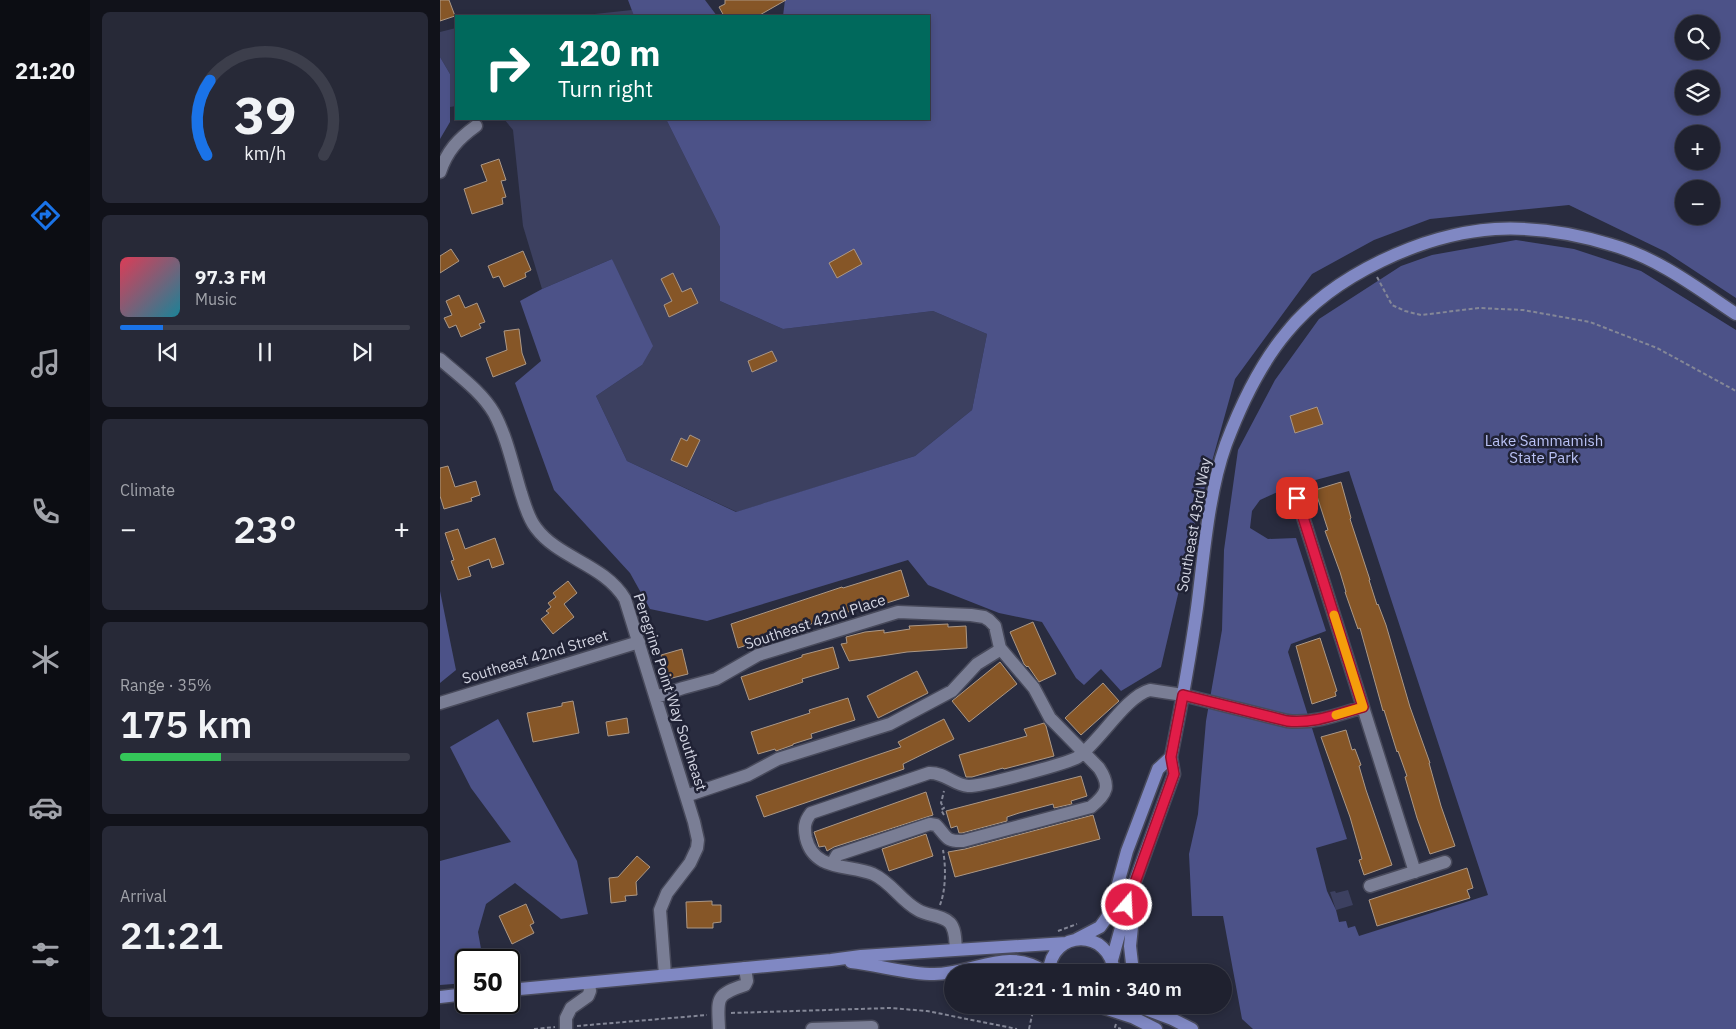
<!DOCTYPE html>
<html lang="en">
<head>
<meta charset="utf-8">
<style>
  :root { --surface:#1f212f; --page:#272937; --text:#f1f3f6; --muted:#a1a3aa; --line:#3c3e4b; --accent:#1a73e8 }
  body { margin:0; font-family:"IBM Plex Sans",sans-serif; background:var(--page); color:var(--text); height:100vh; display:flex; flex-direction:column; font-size:19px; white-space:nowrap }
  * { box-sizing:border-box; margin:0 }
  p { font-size:16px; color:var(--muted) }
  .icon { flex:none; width:28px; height:28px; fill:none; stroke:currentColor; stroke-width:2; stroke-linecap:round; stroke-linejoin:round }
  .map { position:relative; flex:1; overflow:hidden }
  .drawer { display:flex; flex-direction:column; gap:12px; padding:12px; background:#11121a; width:350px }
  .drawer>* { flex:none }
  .guide { position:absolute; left:15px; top:15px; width:475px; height:105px; border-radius:0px; box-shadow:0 2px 8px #0003,0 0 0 1px var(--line); background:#00695c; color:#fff; overflow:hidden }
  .buttons { position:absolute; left:1235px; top:15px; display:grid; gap:10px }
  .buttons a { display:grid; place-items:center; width:45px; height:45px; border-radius:50%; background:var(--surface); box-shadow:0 2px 8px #0003,0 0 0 1px var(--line); font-size:25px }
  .speed { position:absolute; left:15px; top:949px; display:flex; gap:10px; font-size:25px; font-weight:700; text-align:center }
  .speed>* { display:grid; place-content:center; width:65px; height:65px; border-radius:50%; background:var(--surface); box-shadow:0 2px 8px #0003,0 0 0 1px var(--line); line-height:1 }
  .speed .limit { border:2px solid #111; border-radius:8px; background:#fff; color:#111 }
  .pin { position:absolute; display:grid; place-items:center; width:42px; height:42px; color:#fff; margin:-21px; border-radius:10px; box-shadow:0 2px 8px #0006 }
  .me { position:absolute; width:55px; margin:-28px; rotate:19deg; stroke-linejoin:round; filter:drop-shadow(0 0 4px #0008) }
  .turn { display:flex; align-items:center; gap:18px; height:105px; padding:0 20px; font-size:22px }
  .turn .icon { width:65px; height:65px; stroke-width:2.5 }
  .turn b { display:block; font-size:35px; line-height:42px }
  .big { font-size:38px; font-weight:600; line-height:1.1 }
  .drawer .widget { flex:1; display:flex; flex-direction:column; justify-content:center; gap:8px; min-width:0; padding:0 18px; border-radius:8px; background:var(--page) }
  .drawer .dial { align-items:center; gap:0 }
  .dial svg { height:130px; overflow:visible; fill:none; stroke:var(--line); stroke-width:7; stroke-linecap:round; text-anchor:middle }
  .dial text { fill:var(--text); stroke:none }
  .song { display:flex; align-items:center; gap:15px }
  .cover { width:60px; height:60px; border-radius:8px; background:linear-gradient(135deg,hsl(350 70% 55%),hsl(190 70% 35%)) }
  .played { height:5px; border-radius:2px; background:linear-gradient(90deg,var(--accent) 15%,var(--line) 15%) }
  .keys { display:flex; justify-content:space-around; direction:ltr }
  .heat { display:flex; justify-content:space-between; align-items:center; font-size:28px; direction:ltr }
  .charge { height:8px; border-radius:4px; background:linear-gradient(90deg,#34c759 35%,var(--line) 0) }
  .trip { position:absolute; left:504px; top:964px; width:288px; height:50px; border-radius:25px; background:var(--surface); box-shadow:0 2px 8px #0003,0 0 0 1px var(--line); font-weight:600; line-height:50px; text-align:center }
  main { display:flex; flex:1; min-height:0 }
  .dock { display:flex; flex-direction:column; width:90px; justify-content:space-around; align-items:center; background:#0c0d13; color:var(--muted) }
  .dock .icon { width:35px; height:35px }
  .dock .current { color:var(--accent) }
  .dock b { font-size:22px; color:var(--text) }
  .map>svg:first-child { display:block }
  .green { fill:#3c4060 }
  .forest { fill:#4c5288; fill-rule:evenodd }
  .building { fill:#865627; stroke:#ac9886 }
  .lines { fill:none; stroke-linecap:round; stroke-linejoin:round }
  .minor-casing { stroke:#484a5b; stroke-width:15 }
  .major-casing { stroke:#484a5b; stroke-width:15 }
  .path { stroke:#848797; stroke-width:2; stroke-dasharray:4 2.5; stroke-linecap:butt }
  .minor { stroke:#7a7e95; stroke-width:12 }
  .major { stroke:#8088c3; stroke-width:12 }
  .route-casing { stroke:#92132f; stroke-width:12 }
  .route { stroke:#e11d48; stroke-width:9 }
  .slow { stroke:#f59e0b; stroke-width:9 }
  .labels { text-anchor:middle; stroke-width:5; stroke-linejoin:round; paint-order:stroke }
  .park-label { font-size:15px; fill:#bac2f5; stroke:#202235 }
  .street-label { font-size:15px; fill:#d3d5e2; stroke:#202235 }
</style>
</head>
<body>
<main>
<nav class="dock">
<b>21:20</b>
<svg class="icon current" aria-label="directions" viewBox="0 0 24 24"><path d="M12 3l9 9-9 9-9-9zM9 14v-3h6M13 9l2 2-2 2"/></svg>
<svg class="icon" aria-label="music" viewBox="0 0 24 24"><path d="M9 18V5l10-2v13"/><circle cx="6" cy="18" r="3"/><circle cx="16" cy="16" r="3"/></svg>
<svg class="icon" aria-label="phone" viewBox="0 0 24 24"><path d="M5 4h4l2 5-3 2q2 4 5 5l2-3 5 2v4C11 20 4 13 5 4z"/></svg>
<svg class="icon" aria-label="climate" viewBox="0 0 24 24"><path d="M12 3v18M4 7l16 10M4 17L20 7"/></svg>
<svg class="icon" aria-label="car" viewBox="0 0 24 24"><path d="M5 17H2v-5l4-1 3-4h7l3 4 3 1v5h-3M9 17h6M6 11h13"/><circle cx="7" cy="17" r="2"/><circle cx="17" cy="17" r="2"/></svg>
<svg class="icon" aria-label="filters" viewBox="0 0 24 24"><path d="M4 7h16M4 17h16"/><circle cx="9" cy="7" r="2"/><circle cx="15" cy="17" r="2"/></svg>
</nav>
<section class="drawer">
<div class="widget dial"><svg viewBox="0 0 100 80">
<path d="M14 69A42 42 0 1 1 86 69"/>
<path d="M14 69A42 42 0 0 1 16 23" stroke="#1a73e8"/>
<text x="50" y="56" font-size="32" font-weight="700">39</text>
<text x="50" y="72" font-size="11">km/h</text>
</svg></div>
<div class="widget">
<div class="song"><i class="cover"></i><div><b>97.3 FM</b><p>Music</p></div></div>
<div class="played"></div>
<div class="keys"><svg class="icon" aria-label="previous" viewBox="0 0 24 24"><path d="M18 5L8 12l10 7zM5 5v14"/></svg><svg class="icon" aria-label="pause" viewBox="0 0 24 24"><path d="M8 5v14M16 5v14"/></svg><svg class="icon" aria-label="next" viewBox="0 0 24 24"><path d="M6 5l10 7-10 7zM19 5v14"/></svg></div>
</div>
<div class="widget"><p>Climate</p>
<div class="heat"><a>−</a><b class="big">23°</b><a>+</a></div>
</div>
<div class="widget"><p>Range · 35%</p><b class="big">175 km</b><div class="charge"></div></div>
<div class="widget"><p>Arrival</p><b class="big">21:21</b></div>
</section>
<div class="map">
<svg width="1296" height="1029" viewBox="0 0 1296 1029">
  <rect width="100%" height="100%" fill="#292c3f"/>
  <path class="green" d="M192,10L194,16H136Z
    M16,28V106L10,107V74L0,57V32Z
    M64,119H226L280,227V301L343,329L493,311L547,334L532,410L475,456L297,512L187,461L156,396L202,365L172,259L102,289L83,226L73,130Z
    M908,890L913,905L896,910L890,892L895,891L896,893Z"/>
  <path class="forest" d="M188,0H265L277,16H194Z
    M345,0H1296V298L1226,252L1129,205L990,219L934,240L872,274L795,379L754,526L721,667L681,691L661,669L644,685L636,678L602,622L559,613L488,585L468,560L267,621L210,609L190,573L114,490L75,383L101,361L80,301L102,289L172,259L213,346L202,365L156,396L187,461L296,512L475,456L532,410L547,334L493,311L343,329L280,301V227L226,119H489V16H343ZM1244,24H1271V51H1244ZM1244,79H1271V106H1244ZM1244,134H1271V161H1244ZM1244,189H1271V216H1244Z
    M0,57L10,74V122L0,139Z
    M1076,240L1134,249L1201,271L1296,330V1029H813L802,1019L783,916H752L749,854L758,814L766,721L782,630L784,550L798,450L835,380L879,319L961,266L992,255ZM909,471L1048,895L919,936L915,926L908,928L906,921L899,922L896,910L887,891L876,848L907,839L848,652L851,644L886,631L856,538L828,539L810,528L812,511L820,500L846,488Z
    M0,591L16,670L0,683Z
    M58,719L137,861L148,914L121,919L75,883L46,904L38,932L43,960H26V983L0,985V861L71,842L31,788L10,747Z"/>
  <path class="building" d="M0,0H9L15,16L0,21Z
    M285,0H346L318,16H284L279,7L285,4Z
    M59,159L66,180L61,181L66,197L62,198L63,204L32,214L24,189L47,181L41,165Z
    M11,249L19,261L0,273V256Z
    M414,249L422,264L397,278L389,263Z
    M83,251L91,270L85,273L86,277L64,287L59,276L53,278L48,266Z
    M233,273L242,292L251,288L258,303L229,317L224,305L232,301L221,279Z
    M19,295L25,308L37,303L45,322L39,324L41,328L21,337L16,325L9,328L4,318L12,315L6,301Z
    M79,329L82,353L86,364L53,377L46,358L67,350L64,331Z
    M332,351L337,361L312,372L308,361Z
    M877,407L883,424L855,433L850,416Z
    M250,435L260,440L247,467L231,460L241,438L247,441Z
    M8,466L15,487L36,481L40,495L31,498L32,501L4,509L0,496V468Z
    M901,482L911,518L910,519L930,580H929L937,605L938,604L946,625L970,707L990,763H989L1001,806L1015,846L990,854L977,818L965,777L967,776L958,751L957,752L944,710L943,711L920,628L918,629L905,592H906L900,572L885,531L888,530L875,490Z
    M18,529L25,549L55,538L64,564L52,568L49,559L28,567L31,576L18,580L11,561L14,560L5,533Z
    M461,570L469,596L434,607L433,604L333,636L335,641L317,647L316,642L298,648L291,624L402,587L403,588Z
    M128,581L137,593L124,604L134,617L113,634L101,619L109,613L106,611L111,607L108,603L116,597L113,593Z
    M593,622L616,674L599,682L588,666L587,667L584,664L570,632Z
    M508,624V627L526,626L527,648L467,652L409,661L401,644L407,643L406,637L425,632L444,630V633L470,629L469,626Z
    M880,638L897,691L895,692L896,696L872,704L856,646Z
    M393,647L399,668L362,679L363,682L309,700L301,677L362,657V655Z
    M242,649L248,674L228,679L221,655Z
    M560,662L577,684L529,722L512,701Z
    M477,671L488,693L438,718L427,696Z
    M663,683L679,701L641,735L625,718Z
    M408,698L415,720L371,734L372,738L353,744V745L336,751L335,749L318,754L311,732L370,713L369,710Z
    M133,701L139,733L93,742L87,713L122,706V703Z
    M187,718L189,733L168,736L166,722Z
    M504,719L514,739L463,764L464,769L324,817L316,796L461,747L458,742Z
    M604,723L606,726L614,756L564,769L563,768L532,777H526L519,755L587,736L584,729Z
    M906,730L912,750L915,749L921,765L919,766L926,790L952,865L924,875L919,860L922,859L910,817L881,737Z
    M641,776L647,796L631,801L632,804L614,808L613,804L579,813L567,817V821L522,833H519L517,826L511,828L506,811Z
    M486,792L493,815L394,847L387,851L385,846L379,847L374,832Z
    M653,815L660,839L515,877L508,852L525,849Z
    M486,834L493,856L449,871L442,849Z
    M197,856L210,867L196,882L197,895L185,896L186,901L171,903L169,878L178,877Z
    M1027,868L1033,888L1027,890L1030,898L937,926L929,900Z
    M272,901V905H281V922L273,923V928H247L246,902Z
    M86,904L94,923L90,925L94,933L72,944L59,916Z"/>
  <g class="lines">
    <g class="minor-casing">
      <path id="minor" d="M0,172C7,151 18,139 36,126
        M0,359C18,375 41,391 54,413C67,437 73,467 81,493C85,505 88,518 96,528C119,559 164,564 185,599L254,822L258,840L257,848L250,863L227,893L220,910L225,975
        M857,498L975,872
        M216,697L243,688L276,679L318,655L458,612L531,615L544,617L549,620L555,626L560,648
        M0,703L199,642
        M246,796L308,775L338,759L450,724L512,691L537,664L558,651L560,648
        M392,864L397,855L490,824L496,825C507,836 505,842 523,841L651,807C667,794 671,786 659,768L610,718L594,688L560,648
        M930,886L1005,862
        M516,949C515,941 516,930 510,923C503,915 487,916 478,910C461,901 451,882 433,874C409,864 374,872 366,838C364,828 364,822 371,813L489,773C504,772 514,785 528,786C540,787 629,763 638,757C660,741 686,696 710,690L743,695L847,721C874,724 897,715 923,707
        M126,1029V1018L131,1008L148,996L150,991L149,983
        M279,1029C278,999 274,995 305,985L307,981L305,968
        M372,1029L432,1027"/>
    </g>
    <g class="major-casing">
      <path id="major" d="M637,939L660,927L670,913L687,851L718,769L731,757
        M672,960L690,895L734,774L731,757C741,707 750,658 757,608C764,555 768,494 786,444C801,404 820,364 847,332C893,275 983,234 1055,229C1094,227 1134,233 1172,245C1218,258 1257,288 1296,314
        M411,962C439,965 466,974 494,974C534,974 568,946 605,972
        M609,972C611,929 670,928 674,972
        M693,972L690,946L695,898
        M69,990L391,960L421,956L626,943
        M0,997L26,994
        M655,1005L692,1017L716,1029
        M695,1005L732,1019L752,1029"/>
    </g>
    <path class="path" d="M937,277L952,305L965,311L981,315L1039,308L1083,310L1150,322L1217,348L1296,391
      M504,815L501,810L504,808L501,803L504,791
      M500,905C506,889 506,867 503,850
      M618,931L637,924
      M291,1013L450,1008L487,1011L577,1029
      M676,1024L675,1027L681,1029
      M137,1026L267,1015
      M94,1029L115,1027
      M589,1029L593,1011L590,1005"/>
    <use href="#minor" class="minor"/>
    <use href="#major" class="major"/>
  </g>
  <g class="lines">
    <g class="route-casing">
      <path id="route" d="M687,905L734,774L731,757L743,695L847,721C874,724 897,714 923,707L857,498"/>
    </g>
    <use href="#route" class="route"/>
    <path class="slow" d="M894,615L923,707L896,715"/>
  </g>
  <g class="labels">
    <g class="park-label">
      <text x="1104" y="446">Lake Sammamish<tspan x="1104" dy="17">State Park</tspan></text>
    </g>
    <g class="street-label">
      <text transform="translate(754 525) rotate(-80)" y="5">Southeast 43rd Way</text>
      <text transform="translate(375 622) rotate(-18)" y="5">Southeast 42nd Place</text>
      <text transform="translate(95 657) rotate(-17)" y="5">Southeast 42nd Street</text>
      <text transform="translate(230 692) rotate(72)" y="5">Peregrine Point Way Southeast</text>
    </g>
  </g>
</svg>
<div class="buttons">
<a><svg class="icon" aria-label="search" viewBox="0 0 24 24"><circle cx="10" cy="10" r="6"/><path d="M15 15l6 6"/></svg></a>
<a><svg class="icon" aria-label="layers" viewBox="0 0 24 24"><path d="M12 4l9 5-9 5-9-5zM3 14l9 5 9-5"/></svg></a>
<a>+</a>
<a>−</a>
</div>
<div class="speed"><div class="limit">50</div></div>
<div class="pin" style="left:857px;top:498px;background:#d93025"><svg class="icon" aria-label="arrive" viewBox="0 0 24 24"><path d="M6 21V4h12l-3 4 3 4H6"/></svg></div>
<svg class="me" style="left:687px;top:905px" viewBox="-20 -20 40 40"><circle r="17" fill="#e11d48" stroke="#fff" stroke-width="3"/><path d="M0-11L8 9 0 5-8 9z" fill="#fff"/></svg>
<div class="trip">21:21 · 1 min · 340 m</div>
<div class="guide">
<div class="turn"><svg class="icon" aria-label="right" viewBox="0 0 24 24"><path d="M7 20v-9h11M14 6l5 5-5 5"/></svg><div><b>120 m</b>Turn right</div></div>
</div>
</div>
</main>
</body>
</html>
